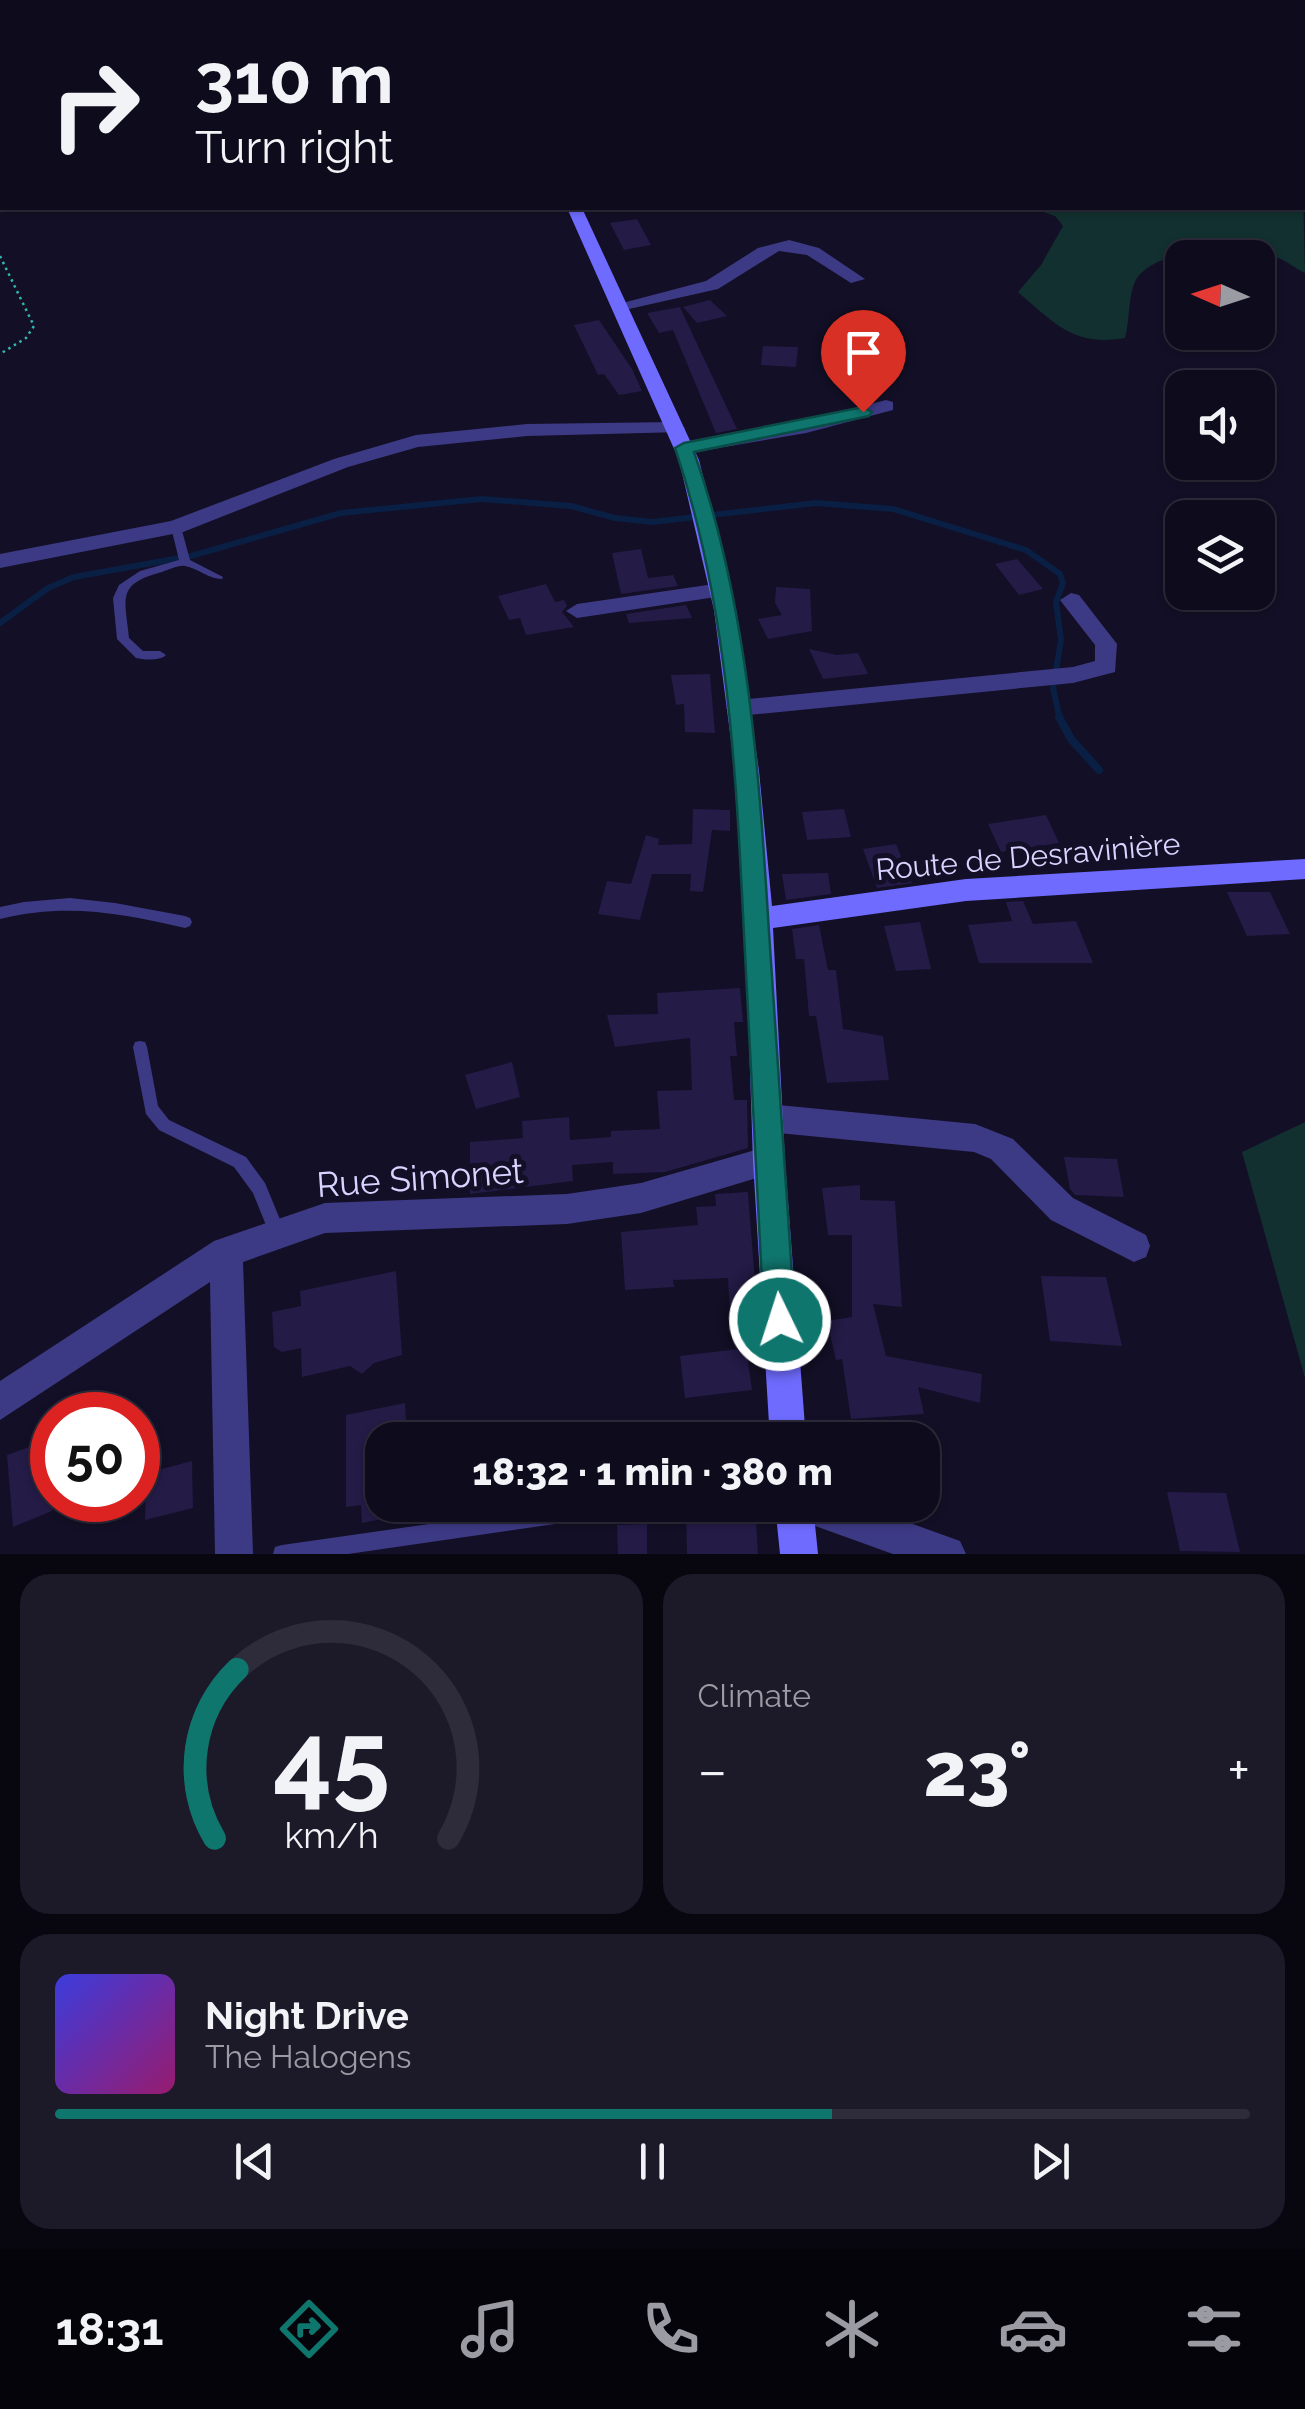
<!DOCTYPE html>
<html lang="en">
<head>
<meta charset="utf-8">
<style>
  :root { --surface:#0e0b1c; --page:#1c1929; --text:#f1f3f6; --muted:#9b9ba3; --line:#2e2b3b; --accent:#0f766e }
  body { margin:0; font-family:Raleway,sans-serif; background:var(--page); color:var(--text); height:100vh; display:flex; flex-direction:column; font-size:38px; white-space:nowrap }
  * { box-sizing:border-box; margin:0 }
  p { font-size:32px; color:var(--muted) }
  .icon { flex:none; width:55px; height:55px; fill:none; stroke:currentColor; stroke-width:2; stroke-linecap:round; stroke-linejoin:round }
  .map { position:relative; height:1554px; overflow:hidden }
  .panel { display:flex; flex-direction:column; gap:20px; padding:20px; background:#08060f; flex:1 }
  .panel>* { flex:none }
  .banner { position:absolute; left:0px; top:0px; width:1305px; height:210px; box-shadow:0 2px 8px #0004,0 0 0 2px var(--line); background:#0e0b1c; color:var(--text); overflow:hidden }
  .needle { width:65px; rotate:273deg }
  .controls { position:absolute; left:1165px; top:240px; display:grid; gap:20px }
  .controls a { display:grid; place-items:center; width:110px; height:110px; border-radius:20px; background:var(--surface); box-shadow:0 2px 8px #0004,0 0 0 2px var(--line); font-size:50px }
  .speed { position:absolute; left:30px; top:1392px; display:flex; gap:20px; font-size:50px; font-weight:700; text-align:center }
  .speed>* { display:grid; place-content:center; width:130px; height:130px; border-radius:50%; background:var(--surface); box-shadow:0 2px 8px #0004,0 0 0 2px var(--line); line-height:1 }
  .speed .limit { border:15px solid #d22; background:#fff; color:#111 }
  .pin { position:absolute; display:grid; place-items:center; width:85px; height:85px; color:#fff; margin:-102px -42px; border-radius:50% 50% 50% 0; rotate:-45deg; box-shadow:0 0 10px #0007 }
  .pin .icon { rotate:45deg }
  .me { position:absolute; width:110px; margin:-55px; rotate:356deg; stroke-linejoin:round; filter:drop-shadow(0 0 8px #0008) }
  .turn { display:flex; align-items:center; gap:35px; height:210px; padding:0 30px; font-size:45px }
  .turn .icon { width:130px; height:130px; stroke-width:2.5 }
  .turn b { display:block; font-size:70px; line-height:85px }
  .big { font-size:75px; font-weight:800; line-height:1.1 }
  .panel .tile { flex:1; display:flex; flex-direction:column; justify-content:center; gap:15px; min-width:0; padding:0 35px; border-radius:30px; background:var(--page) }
  .panel .dial { align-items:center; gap:0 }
  .dial svg { height:260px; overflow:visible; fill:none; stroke:var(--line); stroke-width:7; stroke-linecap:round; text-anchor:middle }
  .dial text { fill:var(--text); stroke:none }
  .song { display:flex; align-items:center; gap:30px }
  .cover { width:120px; height:120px; border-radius:15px; background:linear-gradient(135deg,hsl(240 70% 55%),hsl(320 70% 35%)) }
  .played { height:10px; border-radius:5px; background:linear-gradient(90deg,var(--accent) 65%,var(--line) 65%) }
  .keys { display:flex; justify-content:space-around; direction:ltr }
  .heat { display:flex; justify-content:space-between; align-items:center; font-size:55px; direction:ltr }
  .panel .tiles { flex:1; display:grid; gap:20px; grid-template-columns:1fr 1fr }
  .tile:last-child { grid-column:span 2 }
  .trip { position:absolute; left:365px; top:1422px; width:575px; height:100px; border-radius:30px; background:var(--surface); box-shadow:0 2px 8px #0004,0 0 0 2px var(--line); font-weight:800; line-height:100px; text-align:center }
  .tabs { display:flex; height:160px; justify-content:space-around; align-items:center; background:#06040b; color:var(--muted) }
  .tabs .icon { width:70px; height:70px }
  .tabs .active { color:var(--accent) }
  .tabs b { font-size:45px; color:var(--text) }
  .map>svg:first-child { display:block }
  .green { fill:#12302f }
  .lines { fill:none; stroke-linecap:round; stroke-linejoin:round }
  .stream-far1 { stroke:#0a1f44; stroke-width:6 }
  .stream { stroke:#0a1f44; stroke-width:8 }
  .building { fill:#241b47 }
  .path { stroke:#2fb8b0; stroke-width:2.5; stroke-dasharray:2.5 4; stroke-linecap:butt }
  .lane { fill:#3d3a85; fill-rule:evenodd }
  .street { fill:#3d3a85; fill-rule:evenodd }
  .secondary { fill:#6f6bff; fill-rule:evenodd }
  .route { fill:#0f766e; stroke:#0a4d48; stroke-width:2.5 }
  .labels { text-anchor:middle; stroke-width:10; stroke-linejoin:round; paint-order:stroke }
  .street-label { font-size:30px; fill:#d9d4ff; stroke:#130f26 }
  .near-street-label { font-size:35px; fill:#d9d4ff; stroke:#130f26 }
</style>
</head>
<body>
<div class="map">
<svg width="1305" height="1554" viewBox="0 0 1305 1554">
  <rect width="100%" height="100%" fill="#130f26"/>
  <path class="green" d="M1303,186L1305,273C1296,269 1287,261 1278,258C1243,247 1159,246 1137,278C1128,292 1130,321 1125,338C1074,347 1054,323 1018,292L1041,265L1063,226L1055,216L1032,208H1302Z
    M1305,1122V1378L1242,1152Z"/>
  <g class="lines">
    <path class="stream-far1" d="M0,623L48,588L74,577L191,556L341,513L482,499L571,506L615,518L652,522L816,503L893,509L1026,550L1060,574L1063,583L1056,602L1061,640L1053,688L1060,720"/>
    <path class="stream" d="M1059,717L1071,739L1099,770"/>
  </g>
  <path class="building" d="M637,219L651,245L624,250L610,223Z
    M710,300L727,316L697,323L683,307Z
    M680,307L684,316L737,429L716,433L673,330L659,333L647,313Z
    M599,320L632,369L642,391L619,395L604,374L598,375L574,325Z
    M763,346L798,347L796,367L761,365Z
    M641,549L648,578L673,575L678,586L621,594L612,553Z
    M1017,559L1025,568L1043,589L1019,595L995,564Z
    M546,584L555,602L564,600L567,606L562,612L574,627L526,635L520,618L509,620L498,596Z
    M776,587L810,589L812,631L768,639L758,619L782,615L775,603Z
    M686,605L692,618L629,623L626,614Z
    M809,649L837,655L858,653L868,674L823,679Z
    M710,674L715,733L685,732L684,704L676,705L671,675Z
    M693,809L730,810V831L712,830L703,892L690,891L691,874H652L640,920L598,914L607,881L631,884L646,835L659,839L658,845L692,844Z
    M844,809L851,837L807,840L802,812Z
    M1046,815L1059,843L1001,852L988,824Z
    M896,844L912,883L877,888L863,849Z
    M828,873L831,894L786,900L782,874Z
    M1227,892H1270L1290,934L1247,936Z
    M1023,901L1033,924L1076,921L1093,963H979L968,925L1012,921L1006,902Z
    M920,922L931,969L896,971L884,926Z
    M819,925L828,970H836L843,1029L883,1036L889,1080L827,1083L816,1016H809L804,959H796L792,929Z
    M740,988L743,1022H734L737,1056H730L734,1100H747L748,1148L665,1172L613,1174V1162L572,1165L573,1181L470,1194V1142L523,1138L522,1121L569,1117L570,1140L611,1137V1131L660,1129L657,1091L692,1090L690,1038L615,1047L607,1015L658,1014L657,993Z
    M512,1062L520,1097L476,1109L465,1075Z
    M1064,1157L1117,1159L1124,1197L1075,1195L1070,1189Z
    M860,1185V1200L895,1201L902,1307L873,1304L886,1356L982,1374L980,1403L918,1387L924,1414L851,1419L842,1359L836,1360L827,1321L852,1317V1235H828L822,1188Z
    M748,1192L759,1334L731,1335L728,1278L673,1280L674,1287L625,1290L621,1232L698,1225L696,1207L716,1206L715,1194Z
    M396,1271L402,1355L374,1363L362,1374L350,1366L302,1377L301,1348L282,1352L274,1347L272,1312L301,1306L300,1291Z
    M1041,1276L1106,1277L1122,1346L1050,1341Z
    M746,1348L752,1390L685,1398L680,1356Z
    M405,1403L407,1440H382V1519L362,1523L361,1505L346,1507V1415Z
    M52,1439V1511L13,1527L7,1455Z
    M192,1461L193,1508L145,1520L146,1473Z
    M1167,1492L1226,1493L1240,1552L1180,1551Z
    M686,1505H755L758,1554H687Z
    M647,1524V1554H618L617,1525Z"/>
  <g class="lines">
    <path class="path" d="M0,256L34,326L26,338L0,354"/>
    <path class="lane" d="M176,524L181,527L190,560L223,577L222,579C208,579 198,568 185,566C178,565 168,570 162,572C116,584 125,598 129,638L143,651H160L166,655C160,661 144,660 136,658L117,639L113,598L119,585L140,571L179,560L171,527Z
      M70,898L115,903L185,916L190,918L192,922L190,926L185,928C120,913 66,903 0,919V907L24,902Z
      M140,1041L145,1042L147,1047L158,1106L169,1120L246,1157L265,1183L286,1234L284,1240L278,1242L272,1240L253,1193L234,1167L159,1130L146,1114L133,1047L135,1042Z
      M555,1506L562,1508L564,1515L562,1522L555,1524L348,1554H273L275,1547L282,1545Z"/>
    <path class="street" d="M759,0H784L785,2H761Z
      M1256,0H1274L1275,2H1258Z
      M1302,10L1305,11V19L1302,18Z
      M0,41H2V49H0Z
      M789,240L819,248L865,279L851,283L807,255L779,251L718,289L620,311L611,306L706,281L758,248Z
      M886,400L893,402V410L806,433L684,454L674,448L684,442L805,421Z
      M675,422L685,428L682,432L527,436L418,447L348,467L183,532L0,568V554L171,521L334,459L416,435L527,424Z
      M721,583L732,590L729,595L577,618L566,611L577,604Z
      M1071,593L1079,595L1117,644L1115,672L1073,683L738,716L726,708L738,700L1073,667L1095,661V645L1060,600Z
      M768,1104L975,1124L1013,1139L1073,1198L1146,1235L1150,1246L1146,1257L1134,1262L1051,1220L991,1159L974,1152L768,1132L757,1128L753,1118L757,1108Z
      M769,1146L780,1151L785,1161L780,1171L641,1213L567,1224L325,1233L243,1262L253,1554H215L210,1282L0,1420V1381L214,1241L325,1203L567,1194L641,1183Z
      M787,1505H860L960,1541L966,1554H893L793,1518Z"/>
    <path class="secondary" d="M494,0H509L510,2H496Z
      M567,208H582L699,460L736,610L759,771L772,906L966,879L1305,859V879L966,901L773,928L785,1161L806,1440H770L753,1161L745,919L735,771L714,610L679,460Z
      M775,1505H813L818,1554H780Z"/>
  </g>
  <path class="route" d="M863,407L872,412L869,416L694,452C748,605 759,771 769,932C778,1062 787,1191 795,1320L791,1331L780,1336L769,1331L764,1320C758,1192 751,1063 744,934C736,771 728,604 675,448L684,443Z"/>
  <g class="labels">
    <g class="street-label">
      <text transform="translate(1028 857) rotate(-5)" y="10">Route de Desravinière</text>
    </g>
    <g class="near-street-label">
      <text transform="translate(420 1178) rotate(-4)" y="12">Rue Simonet</text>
    </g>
  </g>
</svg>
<div class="controls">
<a><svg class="needle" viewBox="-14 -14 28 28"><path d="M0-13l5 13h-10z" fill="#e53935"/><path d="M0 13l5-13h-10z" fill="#9b9ba3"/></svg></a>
<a><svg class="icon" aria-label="sound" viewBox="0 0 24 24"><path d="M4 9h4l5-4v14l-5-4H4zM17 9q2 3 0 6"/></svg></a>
<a><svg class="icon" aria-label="layers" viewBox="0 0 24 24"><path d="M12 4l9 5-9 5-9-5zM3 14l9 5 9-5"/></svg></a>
</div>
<div class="speed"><div class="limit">50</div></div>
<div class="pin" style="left:863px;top:412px;background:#d93025"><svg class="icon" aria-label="arrive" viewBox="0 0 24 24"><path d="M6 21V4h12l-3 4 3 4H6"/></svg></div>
<svg class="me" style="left:780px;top:1320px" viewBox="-20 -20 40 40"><circle r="17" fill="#0f766e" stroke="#fff" stroke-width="3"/><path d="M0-11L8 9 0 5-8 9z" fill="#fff"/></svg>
<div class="trip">18:32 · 1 min · 380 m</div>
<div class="banner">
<div class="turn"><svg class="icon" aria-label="right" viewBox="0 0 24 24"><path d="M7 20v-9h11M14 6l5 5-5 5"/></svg><div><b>310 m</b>Turn right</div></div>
</div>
</div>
<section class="panel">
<div class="tiles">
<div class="tile dial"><svg viewBox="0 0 100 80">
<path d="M14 69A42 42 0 1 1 86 69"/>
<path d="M14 69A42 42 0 0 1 21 17" stroke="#0f766e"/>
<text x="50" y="56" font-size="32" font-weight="700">45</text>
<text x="50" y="72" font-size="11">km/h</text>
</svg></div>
<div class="tile"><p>Climate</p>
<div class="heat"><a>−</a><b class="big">23°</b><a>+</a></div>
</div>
<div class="tile">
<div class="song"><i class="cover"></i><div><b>Night Drive</b><p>The Halogens</p></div></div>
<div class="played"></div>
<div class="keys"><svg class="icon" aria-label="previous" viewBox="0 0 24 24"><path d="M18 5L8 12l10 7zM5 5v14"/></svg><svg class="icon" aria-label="pause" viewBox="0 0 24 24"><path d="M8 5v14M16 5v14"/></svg><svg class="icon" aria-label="next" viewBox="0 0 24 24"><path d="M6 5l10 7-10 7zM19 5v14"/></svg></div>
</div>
</div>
</section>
<nav class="tabs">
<b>18:31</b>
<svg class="icon active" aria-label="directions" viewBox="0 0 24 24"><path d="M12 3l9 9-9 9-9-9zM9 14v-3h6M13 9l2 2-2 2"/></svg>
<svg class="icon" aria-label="music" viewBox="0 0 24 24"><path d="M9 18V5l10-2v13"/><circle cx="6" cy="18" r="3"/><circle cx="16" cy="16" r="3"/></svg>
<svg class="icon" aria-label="phone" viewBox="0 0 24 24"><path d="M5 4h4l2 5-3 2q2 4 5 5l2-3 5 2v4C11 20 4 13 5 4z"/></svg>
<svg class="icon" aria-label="climate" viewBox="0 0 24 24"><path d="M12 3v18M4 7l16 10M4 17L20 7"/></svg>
<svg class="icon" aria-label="car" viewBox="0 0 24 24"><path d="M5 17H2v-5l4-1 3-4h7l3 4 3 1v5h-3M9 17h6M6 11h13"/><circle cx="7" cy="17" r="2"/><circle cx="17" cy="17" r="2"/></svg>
<svg class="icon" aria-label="filters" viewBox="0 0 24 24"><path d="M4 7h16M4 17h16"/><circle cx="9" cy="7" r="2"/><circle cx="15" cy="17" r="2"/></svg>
</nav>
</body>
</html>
